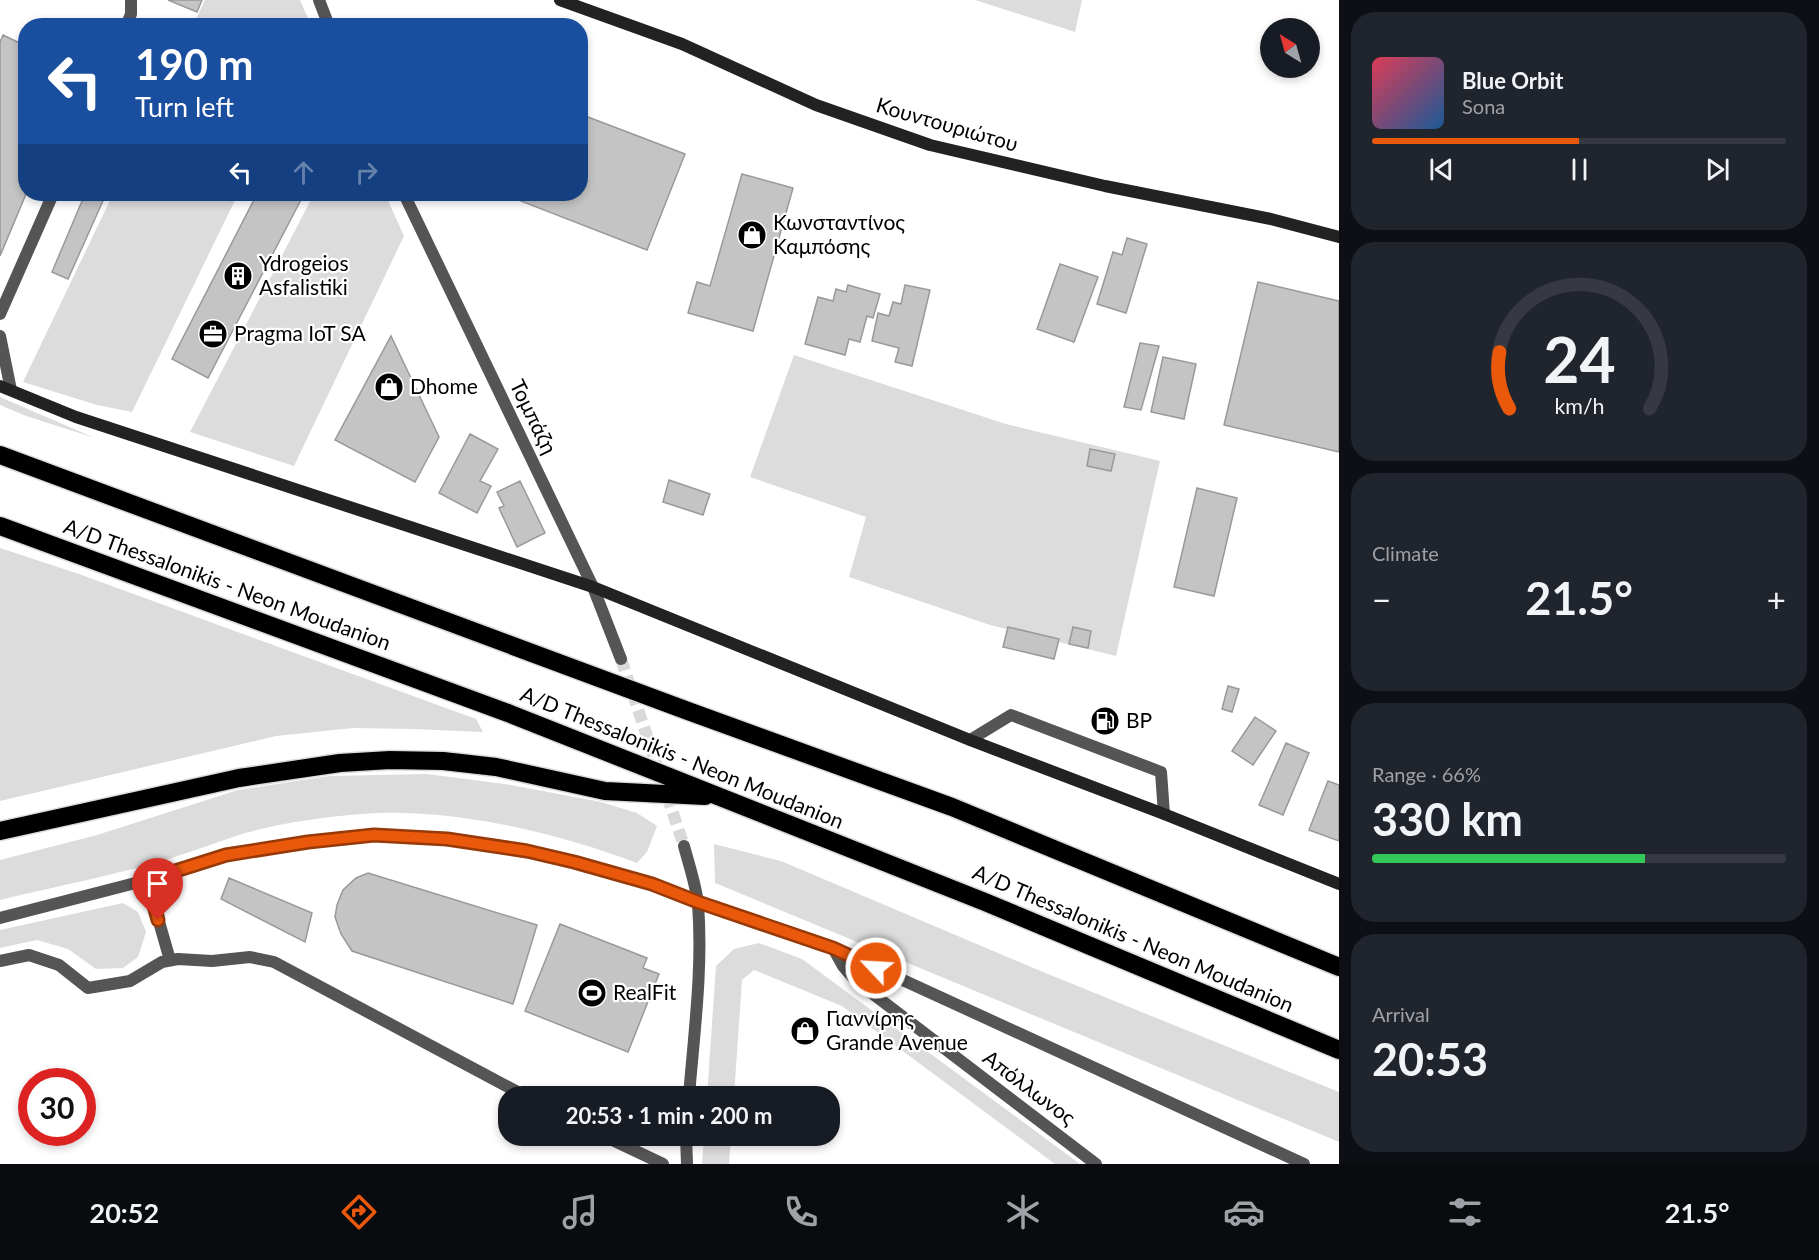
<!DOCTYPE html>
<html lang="en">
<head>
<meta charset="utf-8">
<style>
  :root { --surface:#171b24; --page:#20242c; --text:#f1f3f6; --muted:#9ea1a6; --line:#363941; --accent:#ea580c }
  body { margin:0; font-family:Lato,sans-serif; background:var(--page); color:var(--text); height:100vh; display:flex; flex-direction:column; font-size:22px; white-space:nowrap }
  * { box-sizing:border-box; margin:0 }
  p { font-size:20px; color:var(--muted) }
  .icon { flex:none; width:33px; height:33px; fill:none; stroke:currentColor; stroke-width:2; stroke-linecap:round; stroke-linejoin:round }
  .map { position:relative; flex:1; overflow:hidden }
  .panel { display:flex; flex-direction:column; gap:12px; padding:12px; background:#0d0f14; width:480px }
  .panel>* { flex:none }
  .top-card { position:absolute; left:18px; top:18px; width:570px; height:183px; border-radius:24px; box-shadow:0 3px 9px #0003; background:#1a4fa0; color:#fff; overflow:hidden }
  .needle { width:39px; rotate:323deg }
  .buttons { position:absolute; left:1260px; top:18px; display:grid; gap:12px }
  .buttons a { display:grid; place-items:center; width:60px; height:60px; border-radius:50%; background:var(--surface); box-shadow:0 3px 9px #0003; font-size:30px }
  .speed { position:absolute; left:18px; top:1068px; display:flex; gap:12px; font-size:30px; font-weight:700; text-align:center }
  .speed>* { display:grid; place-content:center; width:78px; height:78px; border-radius:50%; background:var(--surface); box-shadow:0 3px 9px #0003; line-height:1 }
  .speed .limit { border:9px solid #d22; background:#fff; color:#111 }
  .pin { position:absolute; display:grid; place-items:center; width:51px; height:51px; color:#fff; margin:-62px -26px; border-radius:50% 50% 50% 0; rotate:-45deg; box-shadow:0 0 6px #0007 }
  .pin .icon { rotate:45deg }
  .me { position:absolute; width:66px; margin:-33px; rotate:295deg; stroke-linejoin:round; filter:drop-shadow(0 0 4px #0008) }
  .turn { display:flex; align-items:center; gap:21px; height:126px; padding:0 18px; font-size:27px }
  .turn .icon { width:78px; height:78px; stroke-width:2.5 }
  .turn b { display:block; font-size:42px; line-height:51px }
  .lanes { display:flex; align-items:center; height:57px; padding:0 18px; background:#0003; justify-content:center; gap:30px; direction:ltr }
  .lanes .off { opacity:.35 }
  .big { font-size:45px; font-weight:700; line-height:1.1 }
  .panel .widget { flex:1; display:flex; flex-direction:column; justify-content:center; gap:9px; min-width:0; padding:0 21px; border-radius:24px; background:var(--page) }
  .panel .dial { align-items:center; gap:0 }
  .dial svg { height:156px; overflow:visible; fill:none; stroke:var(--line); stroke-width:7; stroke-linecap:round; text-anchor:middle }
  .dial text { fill:var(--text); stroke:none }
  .song { display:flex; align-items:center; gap:18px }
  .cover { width:72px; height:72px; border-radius:9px; background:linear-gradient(135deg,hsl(350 70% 55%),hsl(210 70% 35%)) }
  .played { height:6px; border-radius:3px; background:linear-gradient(90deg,var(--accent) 50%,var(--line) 50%) }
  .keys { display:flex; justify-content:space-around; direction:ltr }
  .heat { display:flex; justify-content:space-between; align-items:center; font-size:33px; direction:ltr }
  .charge { height:9px; border-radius:4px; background:linear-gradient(90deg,#34c759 66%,var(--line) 0) }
  .trip { position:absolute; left:498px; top:1086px; width:342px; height:60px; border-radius:24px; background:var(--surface); box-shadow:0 3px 9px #0003; font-weight:700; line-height:60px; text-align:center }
  .tabs { display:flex; height:96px; justify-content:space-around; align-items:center; background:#090b0e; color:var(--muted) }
  .tabs .icon { width:42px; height:42px }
  .tabs .active { color:var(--accent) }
  .tabs b { font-size:27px; color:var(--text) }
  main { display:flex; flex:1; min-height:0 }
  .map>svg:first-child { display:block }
  .green { fill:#dcdcdc }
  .building { fill:#c4c4c4; stroke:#999; stroke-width:1.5 }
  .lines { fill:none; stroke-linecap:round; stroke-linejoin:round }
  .street-tunnel { stroke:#d9d9d9; stroke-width:12; stroke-dasharray:12 6; stroke-linecap:butt }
  .highway-casing { stroke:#dbdbdb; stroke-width:21 }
  .lane { stroke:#555; stroke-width:12 }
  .street { stroke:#555; stroke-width:12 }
  .secondary { stroke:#222; stroke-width:12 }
  .highway { stroke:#000; stroke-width:18 }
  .route-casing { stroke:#983908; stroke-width:15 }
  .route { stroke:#ea580c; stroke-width:10 }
  .labels { text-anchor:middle; stroke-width:4.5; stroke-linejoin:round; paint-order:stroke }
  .street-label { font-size:21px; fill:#000; stroke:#fff }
  .poi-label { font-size:21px; fill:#000; stroke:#fff; text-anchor:start }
</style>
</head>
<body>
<main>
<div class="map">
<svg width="1339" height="1164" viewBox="0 0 1339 1164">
  <rect width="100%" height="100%" fill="#fff"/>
  <path class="green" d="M205,0H300L311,25H193Z
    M975,0H1082L1075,32Z
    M113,194H238L132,412L97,405L23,382Z
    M314,194H385L404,236L294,466L190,432Z
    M794,355L1006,424L1160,461L1116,656L990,625L849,577L866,517L750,477Z
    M0,397L95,438L26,416L0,405Z
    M0,548L79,574L476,719L483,732L413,729L353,728L276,736L0,801Z
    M427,774L511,785L601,802L637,813L657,826L647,852L637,863C555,832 449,807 361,814C323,817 282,823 245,833C220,841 197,850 172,858C116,875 57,886 0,900V860L97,835L238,790L329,776Z
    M714,844L781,861L1043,972L1339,1092V1142L715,883Z
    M123,903L138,912L146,932L138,957L123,968L96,969L68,949L37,940L0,948V930Z
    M759,943L802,959L1080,1164H1055L842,1006L754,970L742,980L734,1096H707L716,966L734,949Z
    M704,1136H731L729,1164H702Z"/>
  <path class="building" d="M168,0H202L197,12Z
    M3,35L26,46V194L0,256V42Z
    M580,114L685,154L647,250L503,194H580Z
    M742,174L793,188L753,331L688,313L697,282L710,286Z
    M85,194H106L68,279L52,272Z
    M257,194H304L208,378L172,359Z
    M1127,238L1147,244L1126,313L1097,304L1113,252L1122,255Z
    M1060,264L1098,277L1074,342L1037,329Z
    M1258,282L1339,301V452L1224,425Z
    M848,285L880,294L873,318L867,316L860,342L849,339L845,355L805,344L818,297L833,301L836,289L846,292Z
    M905,285L930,290L912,366L895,362L899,348L872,341L878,313L889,316L893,302L901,304Z
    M391,336L439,437L415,482L335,440Z
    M1140,343L1159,346L1141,410L1124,407Z
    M1163,357L1196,364L1184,419L1151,412Z
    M470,434L498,449L480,481L491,486L477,513L439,493Z
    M1090,449L1115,454L1111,471L1087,466Z
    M669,480L710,494L703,515L663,502Z
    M520,481L545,533L517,547L499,508L504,506L497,492Z
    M1197,488L1237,498L1214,596L1174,587Z
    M1008,627L1059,639L1054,659L1003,647Z
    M1073,627L1091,631L1088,648L1069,644Z
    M1228,686L1239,689L1232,712L1222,709Z
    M1255,717L1276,731L1253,765L1232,751Z
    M1286,743L1309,753L1283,815L1259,805Z
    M1328,781L1339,785V841L1309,830Z
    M368,873L537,925L513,1004L352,951L341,934L335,917L337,905L343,890L356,878Z
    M229,878L312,913L305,942L221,899Z
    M560,924L647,958L643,968L659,974L628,1052L525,1011Z"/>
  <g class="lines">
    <path class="street-tunnel" d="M621,659L684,846"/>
    <g class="highway-casing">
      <path id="highway" d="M0,455L688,711L952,807L1339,967
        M0,526L508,713L985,902L1339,1050
        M0,831L239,778L340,763L390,760L443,761L496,767L605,791L705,796"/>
    </g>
    <path class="lane" d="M126,26L131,14V0
      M0,314L53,194
      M0,336L11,390
      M970,740L1011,715L1161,772L1164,814
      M147,880L170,960
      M0,961L29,955L59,965L88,988L130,981L162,962L178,959L212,961L250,957L274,962L525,1096
      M604,1136L663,1164"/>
    <path class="street" d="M319,0L329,26
      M404,194L593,587L621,659
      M684,846C689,865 696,885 698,904C703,968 694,1033 689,1096
      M0,918L147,880L227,855L308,842L374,835L447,839L527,851L574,862L652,884L698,902L833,948L1304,1164
      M833,948L843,966L856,981L1096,1164
      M686,1136L687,1164"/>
    <path class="secondary" d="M560,0L682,44L816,105L930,145L1105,186L1271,219L1339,237
      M0,386L76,417L593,587L970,740L1164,814L1339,884"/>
    <use href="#highway" class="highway"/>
  </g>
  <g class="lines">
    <g class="route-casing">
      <path id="route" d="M158,920L147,880L226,855L308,842L374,835L447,839L527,851L574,862L652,884L698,902L833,948L876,968"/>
    </g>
    <use href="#route" class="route"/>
  </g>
  <defs>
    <g id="shop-disc" transform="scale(1.5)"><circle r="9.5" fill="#000" stroke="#fff"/><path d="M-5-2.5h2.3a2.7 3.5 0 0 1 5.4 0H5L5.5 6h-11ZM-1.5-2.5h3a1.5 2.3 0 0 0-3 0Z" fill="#fff"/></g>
    <g id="building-disc" transform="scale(1.5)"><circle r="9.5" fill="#000" stroke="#fff"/><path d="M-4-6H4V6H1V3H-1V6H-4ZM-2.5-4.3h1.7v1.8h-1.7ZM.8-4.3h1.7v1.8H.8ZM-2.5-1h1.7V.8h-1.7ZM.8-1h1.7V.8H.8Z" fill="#fff"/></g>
    <g id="office-disc" transform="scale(1.5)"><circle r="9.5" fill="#000" stroke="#fff"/><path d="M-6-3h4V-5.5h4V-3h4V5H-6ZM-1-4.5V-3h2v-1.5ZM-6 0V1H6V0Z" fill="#fff"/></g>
    <g id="fuel-disc" transform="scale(1.5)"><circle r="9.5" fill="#000" stroke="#fff"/><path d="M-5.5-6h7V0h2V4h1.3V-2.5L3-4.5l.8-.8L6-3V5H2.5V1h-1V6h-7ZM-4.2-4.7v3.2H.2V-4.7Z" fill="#fff"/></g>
    <g id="stadium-disc" transform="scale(1.5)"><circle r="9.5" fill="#000" stroke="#fff"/><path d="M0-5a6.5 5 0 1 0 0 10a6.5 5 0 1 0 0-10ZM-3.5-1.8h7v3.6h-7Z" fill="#fff"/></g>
  </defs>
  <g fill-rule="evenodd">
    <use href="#shop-disc" x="752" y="235"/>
    <use href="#building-disc" x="238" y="276"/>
    <use href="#office-disc" x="213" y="334"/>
    <use href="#shop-disc" x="389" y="387"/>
    <use href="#fuel-disc" x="1105" y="721"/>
    <use href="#stadium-disc" x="592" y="993"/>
    <use href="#shop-disc" x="805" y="1031"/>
  </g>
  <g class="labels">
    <g class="street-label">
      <text transform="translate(947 125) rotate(16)" y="7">Κουντουριώτου</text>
      <text transform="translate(533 417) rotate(64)" y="7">Τομπάζη</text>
      <text transform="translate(227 585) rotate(20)" y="7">A/D Thessalonikis - Neon Moudanion</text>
      <text transform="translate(682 758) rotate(22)" y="7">A/D Thessalonikis - Neon Moudanion</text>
      <text transform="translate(1133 939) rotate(23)" y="7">A/D Thessalonikis - Neon Moudanion</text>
      <text transform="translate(1029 1088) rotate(37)" y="7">Απόλλωνος</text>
    </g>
    <g class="poi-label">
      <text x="773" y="230">Κωνσταντίνος<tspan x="773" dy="24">Καμπόσης</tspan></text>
      <text x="259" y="271">Ydrogeios<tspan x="259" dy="24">Asfalistiki</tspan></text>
      <text x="234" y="341">Pragma IoT SA</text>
      <text x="410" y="394">Dhome</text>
      <text x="1126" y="728">BP</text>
      <text x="613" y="1000">RealFit</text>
      <text x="826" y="1026">Γιαννίρης<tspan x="826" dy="24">Grande Avenue</tspan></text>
    </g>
  </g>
</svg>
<div class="buttons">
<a><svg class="needle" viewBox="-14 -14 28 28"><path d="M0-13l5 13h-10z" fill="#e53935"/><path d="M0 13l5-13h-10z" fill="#9ea1a6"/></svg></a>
</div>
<div class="speed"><div class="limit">30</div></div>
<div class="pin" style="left:158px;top:920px;background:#d93025"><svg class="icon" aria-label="arrive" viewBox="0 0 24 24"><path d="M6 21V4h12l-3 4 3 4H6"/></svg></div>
<svg class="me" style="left:876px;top:968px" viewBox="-20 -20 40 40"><circle r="17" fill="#ea580c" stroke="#fff" stroke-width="3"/><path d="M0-11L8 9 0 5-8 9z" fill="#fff"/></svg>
<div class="trip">20:53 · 1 min · 200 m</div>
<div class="top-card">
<div class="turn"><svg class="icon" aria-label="left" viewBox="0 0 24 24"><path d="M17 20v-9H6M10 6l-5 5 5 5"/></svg><div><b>190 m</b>Turn left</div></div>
<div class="lanes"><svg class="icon" aria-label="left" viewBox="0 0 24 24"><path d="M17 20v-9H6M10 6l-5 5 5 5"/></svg><svg class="icon off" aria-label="ahead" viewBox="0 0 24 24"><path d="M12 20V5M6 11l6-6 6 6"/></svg><svg class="icon off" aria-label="right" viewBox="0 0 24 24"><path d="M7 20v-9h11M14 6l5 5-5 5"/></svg></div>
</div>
</div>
<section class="panel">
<div class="widget">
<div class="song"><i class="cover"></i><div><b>Blue Orbit</b><p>Sona</p></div></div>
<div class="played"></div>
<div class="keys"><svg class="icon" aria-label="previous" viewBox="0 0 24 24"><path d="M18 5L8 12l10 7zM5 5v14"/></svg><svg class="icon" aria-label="pause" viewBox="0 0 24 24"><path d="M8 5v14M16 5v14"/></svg><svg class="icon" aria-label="next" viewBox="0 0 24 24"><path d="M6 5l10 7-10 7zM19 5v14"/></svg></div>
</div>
<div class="widget dial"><svg viewBox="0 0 100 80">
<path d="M14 69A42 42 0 1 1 86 69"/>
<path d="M14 69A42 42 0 0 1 9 40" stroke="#ea580c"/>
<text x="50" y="56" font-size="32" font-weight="700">24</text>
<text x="50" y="72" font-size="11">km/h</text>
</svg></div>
<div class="widget"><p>Climate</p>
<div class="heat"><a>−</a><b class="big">21.5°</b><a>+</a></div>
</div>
<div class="widget"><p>Range · 66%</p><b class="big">330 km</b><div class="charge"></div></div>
<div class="widget"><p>Arrival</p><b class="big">20:53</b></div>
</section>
</main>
<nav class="tabs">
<b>20:52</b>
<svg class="icon active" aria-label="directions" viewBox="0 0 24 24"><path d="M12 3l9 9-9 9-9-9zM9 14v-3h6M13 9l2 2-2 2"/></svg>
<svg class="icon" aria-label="music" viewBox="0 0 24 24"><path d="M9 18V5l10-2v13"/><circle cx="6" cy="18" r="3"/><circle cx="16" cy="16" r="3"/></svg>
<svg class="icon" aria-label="phone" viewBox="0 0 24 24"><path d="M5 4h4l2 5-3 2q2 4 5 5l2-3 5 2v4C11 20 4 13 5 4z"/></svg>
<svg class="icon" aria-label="climate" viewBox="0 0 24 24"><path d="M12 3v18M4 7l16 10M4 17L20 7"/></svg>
<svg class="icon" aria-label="car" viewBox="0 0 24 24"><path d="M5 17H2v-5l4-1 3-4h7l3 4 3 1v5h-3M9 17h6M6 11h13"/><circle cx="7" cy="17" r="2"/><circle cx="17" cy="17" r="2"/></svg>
<svg class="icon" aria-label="filters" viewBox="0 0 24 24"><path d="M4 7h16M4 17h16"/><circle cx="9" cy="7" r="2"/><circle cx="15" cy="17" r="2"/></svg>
<b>21.5°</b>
</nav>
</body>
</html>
